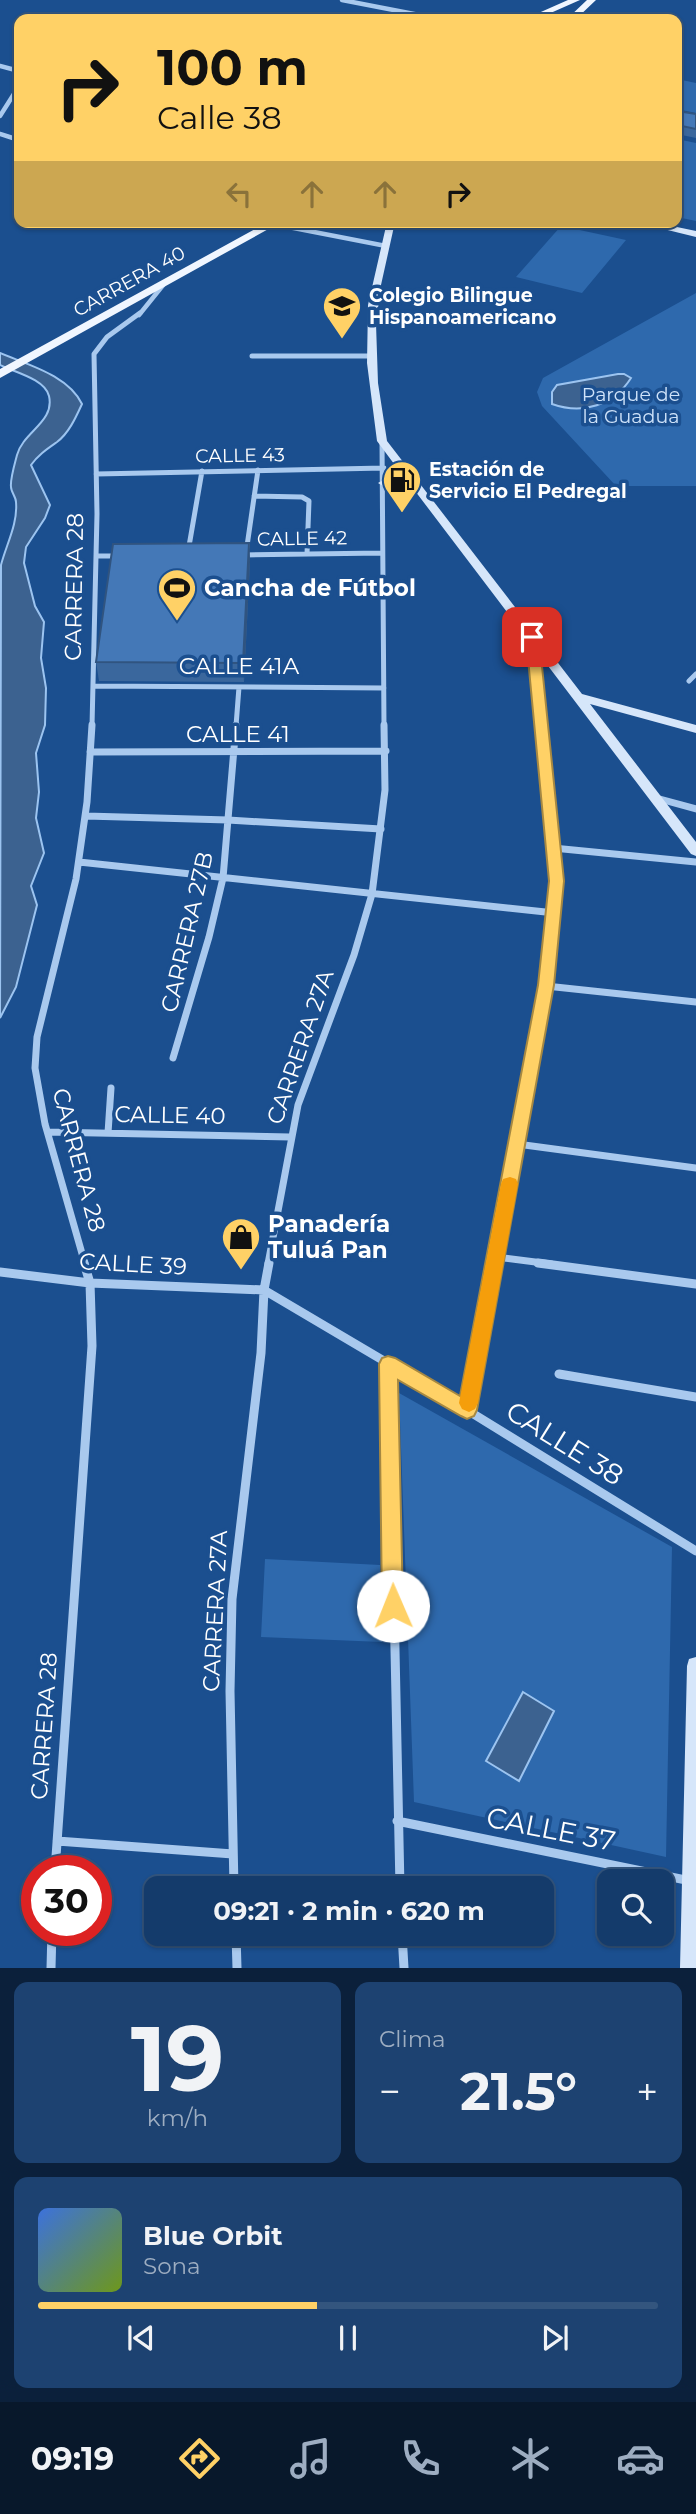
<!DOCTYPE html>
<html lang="es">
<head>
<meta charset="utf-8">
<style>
  :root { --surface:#143b6b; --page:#1d4271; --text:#f1f3f6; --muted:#9dadc1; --line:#33557e; --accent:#ffd166 }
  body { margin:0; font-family:Montserrat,sans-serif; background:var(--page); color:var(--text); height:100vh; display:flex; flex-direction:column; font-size:26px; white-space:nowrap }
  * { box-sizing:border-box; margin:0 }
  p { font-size:23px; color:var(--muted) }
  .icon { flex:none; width:38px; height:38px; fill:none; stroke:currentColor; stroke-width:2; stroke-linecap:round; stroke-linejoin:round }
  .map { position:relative; height:1968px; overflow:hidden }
  .side { display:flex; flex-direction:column; gap:14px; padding:14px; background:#0b203b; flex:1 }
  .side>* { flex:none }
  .guide { position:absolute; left:14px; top:14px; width:668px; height:214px; border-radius:14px; box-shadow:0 2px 5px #0004,0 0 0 2px var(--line); background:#ffd166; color:#111; overflow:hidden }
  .fabs { position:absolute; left:597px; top:1869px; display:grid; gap:14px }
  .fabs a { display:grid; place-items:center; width:77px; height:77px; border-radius:14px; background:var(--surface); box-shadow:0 2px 5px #0004,0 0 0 2px var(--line); font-size:35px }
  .speed { position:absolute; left:21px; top:1855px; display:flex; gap:14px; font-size:35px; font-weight:700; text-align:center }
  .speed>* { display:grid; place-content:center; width:91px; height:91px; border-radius:50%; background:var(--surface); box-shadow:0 2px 5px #0004,0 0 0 2px var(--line); line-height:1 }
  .speed .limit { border:10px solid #d22; background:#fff; color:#111 }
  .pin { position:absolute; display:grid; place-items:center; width:60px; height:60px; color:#fff; margin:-30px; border-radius:14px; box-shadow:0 4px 10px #0006 }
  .me { position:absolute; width:77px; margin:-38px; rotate:359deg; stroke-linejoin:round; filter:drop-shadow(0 0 5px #0008) }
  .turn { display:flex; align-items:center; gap:24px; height:147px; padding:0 28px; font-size:32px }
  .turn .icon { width:91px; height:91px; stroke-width:2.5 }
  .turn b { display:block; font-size:49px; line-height:60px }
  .lanes { display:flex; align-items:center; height:66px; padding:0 28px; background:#0003; justify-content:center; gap:35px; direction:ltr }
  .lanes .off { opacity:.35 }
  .big { font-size:52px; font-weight:700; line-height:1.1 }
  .side .card { flex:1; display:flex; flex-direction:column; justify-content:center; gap:10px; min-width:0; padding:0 24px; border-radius:14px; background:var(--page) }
  .side .dial { align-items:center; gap:0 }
  .dial b { font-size:91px; line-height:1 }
  .song { display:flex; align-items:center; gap:21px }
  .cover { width:84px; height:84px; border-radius:10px; background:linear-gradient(135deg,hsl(220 70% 55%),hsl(80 70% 35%)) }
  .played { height:7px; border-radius:4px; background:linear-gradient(90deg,var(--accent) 45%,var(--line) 45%) }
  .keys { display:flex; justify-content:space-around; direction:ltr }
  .heat { display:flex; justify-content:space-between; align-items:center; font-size:38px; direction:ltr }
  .side .tiles { flex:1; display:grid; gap:14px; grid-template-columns:1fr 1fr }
  .card:last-child { grid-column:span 2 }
  .trip { position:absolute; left:144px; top:1876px; width:410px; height:70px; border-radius:14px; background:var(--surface); box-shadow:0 2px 5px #0004,0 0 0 2px var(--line); font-weight:700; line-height:70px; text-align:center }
  .menu { display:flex; height:112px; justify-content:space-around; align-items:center; background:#08182b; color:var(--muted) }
  .menu .icon { width:49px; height:49px }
  .menu .on { color:var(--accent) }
  .menu b { font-size:32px; color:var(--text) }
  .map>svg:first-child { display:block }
  .green { fill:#2e69ad }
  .water { fill:#3c6290; stroke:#9cc4f0; stroke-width:2 }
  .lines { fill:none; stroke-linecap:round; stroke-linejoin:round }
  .street-far3 { stroke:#a9c9ee; stroke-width:4.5 }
  .street-far2 { stroke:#a9c9ee; stroke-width:5 }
  .street-far1 { stroke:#a9c9ee; stroke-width:7 }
  .street { stroke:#a9c9ee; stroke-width:9 }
  .secondary { fill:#d6e6fa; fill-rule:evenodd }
  .primary { fill:#f0f6ff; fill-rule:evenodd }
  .wall { fill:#3a679d }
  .shaded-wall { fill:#305480 }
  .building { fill:#4478b7; stroke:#305480; stroke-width:2 }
  .route { fill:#ffd166; stroke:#a68842; stroke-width:2 }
  .slow { fill:#f59e0b }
  .labels { text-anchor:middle; stroke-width:7; stroke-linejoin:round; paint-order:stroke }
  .far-street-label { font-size:19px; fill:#fff; stroke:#1b4f8f }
  .far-poi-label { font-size:19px; font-weight:bold; fill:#fff; stroke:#1b4f8f; text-anchor:start }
  .far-park-label { font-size:19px; fill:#cfe3fa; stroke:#1b4f8f }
  .street-label { font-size:23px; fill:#fff; stroke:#1b4f8f }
  .poi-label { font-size:23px; font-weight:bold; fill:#fff; stroke:#1b4f8f; text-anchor:start }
  .near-street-label { font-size:28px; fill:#fff; stroke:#1b4f8f }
</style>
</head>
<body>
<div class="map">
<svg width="696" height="1968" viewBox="0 0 696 1968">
  <rect width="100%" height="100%" fill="#1b4f8f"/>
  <path class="green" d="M677,79L696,83V113L677,109Z
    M677,139L696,143V221L677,217Z
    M561,226L626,240L582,293L516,277Z
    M696,293V486H616L542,406L537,392L543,378Z
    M399,1393L672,1547L666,1857L414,1802Z
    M265,1559L380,1565L382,1642L261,1637Z"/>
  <path class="water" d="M0,353C28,365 68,375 82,404C76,417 69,433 57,442C47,449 38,455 31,465L50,505L45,518L26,547L24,563L35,606L44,622L41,658L46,688L45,725L36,753L39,792L36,818L44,853L31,886L37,905L16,987L0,1018L1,565C6,545 18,524 16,502C16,497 11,492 11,487C10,479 15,463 17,455C23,432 55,422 49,396C45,379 14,372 0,365Z
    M618,374H624L631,378C614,405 583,415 552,404V392L557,385Z
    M523,1692L554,1711L519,1781L486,1761Z"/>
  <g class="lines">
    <path class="street-far3" d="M342,0L440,19
      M0,66L19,71
      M0,116L19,86
      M0,134L19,140
      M273,224L386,246
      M139,315L164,284"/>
    <path class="street-far2" d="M252,356H371
      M382,441L384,726
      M96,474L384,468
      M254,496L302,497L309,501L307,554
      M188,552L202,471
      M246,553L258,470
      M243,555L382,553
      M96,556H119
      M532,639L541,726
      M689,681L696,674
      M93,686L384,688
      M92,726L97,514L94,354L107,337L140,313
      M236,726L239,687"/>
    <path class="street-far1" d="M90,752L386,751
      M656,798L696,809
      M86,816L228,820L381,829
      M553,848L696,862
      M79,862L555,913
      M546,986L696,1002
      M173,1058L209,937L223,878L236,725
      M48,1132L290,1137
      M108,1133L111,1088
      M517,1144L696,1168
      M496,1257L551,1264
      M85,1264L45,1124L35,1068L37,1037L76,879L87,802L92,725
      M268,1264L298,1105L354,955L372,894L385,790L384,725
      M494,1264L546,986L555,913V862L541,725"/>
    <path class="street" d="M538,1263L696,1284
      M0,1272L90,1283L264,1290L467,1410L696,1551
      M389,1364L400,1888
      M559,1374L696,1397
      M467,1410L494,1263
      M397,1821L696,1882
      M57,1841L233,1854
      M55,1871L92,1346L90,1283L84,1263
      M234,1888L230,1691L232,1599L261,1353L264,1290L269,1263
      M236,1934L237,1968
      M402,1934L404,1968
      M51,1968L52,1930"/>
    <path class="secondary" d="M387,222H395L381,285L376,324L378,383L387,441L582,694L696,725V733L590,704L696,842V856L691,854L409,483L397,480L383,486L378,483L392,475L403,476L377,441L367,363L368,305Z
      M635,222H653L696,231V237Z
      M696,1657V1968H680L687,1666L689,1659Z"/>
    <path class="primary" d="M568,0H580L537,19H525Z
      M587,0H596L576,19H567Z
      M268,222H281L0,378V369Z"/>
  </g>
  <path class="wall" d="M677,111L696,114V138L677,134Z
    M249,543L250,562L244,682L99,681L96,662Z"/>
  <path class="shaded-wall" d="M249,543L250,562L244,682L243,663Z"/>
  <path class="building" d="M677,111L696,114V129L677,125Z
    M249,543L243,663L96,662L113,544Z"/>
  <path class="route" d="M532,633L539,637L564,881L554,985L477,1410L474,1416L467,1419L461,1416L398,1380L403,1606L400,1614L393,1617L385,1614L382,1606L379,1364L382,1358L388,1356L395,1358L460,1396L538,985L549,881L526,637Z"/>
  <path class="slow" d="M510,1177L516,1179L518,1184L478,1403L475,1409L469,1412L462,1409L459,1403L501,1184L503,1179Z"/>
  <defs>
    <g id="school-pin" transform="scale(2.0125)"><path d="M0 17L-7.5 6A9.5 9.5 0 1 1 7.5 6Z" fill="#ffd166" stroke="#1b4f8f"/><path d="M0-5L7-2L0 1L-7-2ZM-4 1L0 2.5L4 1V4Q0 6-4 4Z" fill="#111"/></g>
    <g id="fuel-pin" transform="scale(2.0125)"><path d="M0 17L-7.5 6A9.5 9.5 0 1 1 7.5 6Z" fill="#ffd166" stroke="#1b4f8f"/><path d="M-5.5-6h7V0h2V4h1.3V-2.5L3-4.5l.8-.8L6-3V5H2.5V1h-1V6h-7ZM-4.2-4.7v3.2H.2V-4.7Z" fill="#111"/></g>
    <g id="stadium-pin" transform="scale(2.0125)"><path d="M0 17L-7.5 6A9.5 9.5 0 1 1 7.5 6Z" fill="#ffd166" stroke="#1b4f8f"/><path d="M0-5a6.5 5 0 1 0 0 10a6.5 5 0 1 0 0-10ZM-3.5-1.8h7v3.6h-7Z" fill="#111"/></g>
    <g id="shop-pin" transform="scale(2.0125)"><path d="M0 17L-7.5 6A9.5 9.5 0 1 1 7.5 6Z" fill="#ffd166" stroke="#1b4f8f"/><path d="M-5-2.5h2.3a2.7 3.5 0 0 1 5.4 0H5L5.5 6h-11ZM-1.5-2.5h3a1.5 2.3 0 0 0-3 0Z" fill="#111"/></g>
  </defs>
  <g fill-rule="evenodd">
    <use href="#school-pin" x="342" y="306"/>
    <use href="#fuel-pin" x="402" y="480"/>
    <use href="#stadium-pin" x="177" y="588"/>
    <use href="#shop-pin" x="241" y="1237"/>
  </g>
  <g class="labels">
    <g class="far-street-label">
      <text transform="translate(129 281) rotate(-29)" y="7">CARRERA 40</text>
      <text transform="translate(240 455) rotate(-1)" y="7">CALLE 43</text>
      <text transform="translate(302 538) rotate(-1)" y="7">CALLE 42</text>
    </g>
    <g class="far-poi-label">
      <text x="369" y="302">Colegio Bilingue<tspan x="369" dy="22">Hispanoamericano</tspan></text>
      <text x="429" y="476">Estación de<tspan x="429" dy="22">Servicio El Pedregal</tspan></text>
    </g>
    <g class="far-park-label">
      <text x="631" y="401">Parque de<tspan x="631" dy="22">la Guadua</tspan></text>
    </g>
    <g class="street-label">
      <text transform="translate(74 587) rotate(-89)" y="8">CARRERA 28</text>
      <text x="239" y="674">CALLE 41A</text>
      <text x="238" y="742">CALLE 41</text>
      <text transform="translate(187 932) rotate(-77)" y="8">CARRERA 27B</text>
      <text transform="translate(300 1047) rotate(-71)" y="8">CARRERA 27A</text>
      <text transform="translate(170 1115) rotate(1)" y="8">CALLE 40</text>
      <text transform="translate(79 1160) rotate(75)" y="8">CARRERA 28</text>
      <text transform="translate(133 1264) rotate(3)" y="8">CALLE 39</text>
      <text transform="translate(215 1611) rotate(-87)" y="8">CARRERA 27A</text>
      <text transform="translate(44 1726) rotate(-86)" y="8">CARRERA 28</text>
    </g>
    <g class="poi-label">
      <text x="204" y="596">Cancha de Fútbol</text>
      <text x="268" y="1232">Panadería<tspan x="268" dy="26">Tuluá Pan</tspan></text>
    </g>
    <g class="near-street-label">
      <text transform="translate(565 1443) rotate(32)" y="10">CALLE 38</text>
      <text transform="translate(551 1829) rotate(11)" y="10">CALLE 37</text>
    </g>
  </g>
</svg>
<div class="fabs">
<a><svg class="icon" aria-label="search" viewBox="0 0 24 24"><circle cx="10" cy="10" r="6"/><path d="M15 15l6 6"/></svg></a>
</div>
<div class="speed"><div class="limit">30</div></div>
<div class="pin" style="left:532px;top:637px;background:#d93025"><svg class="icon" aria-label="arrive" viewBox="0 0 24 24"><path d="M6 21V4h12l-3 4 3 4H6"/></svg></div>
<svg class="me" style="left:393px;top:1606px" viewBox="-20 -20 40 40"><circle r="19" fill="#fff"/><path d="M0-13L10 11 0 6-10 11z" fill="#ffd166"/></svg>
<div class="trip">09:21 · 2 min · 620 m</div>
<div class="guide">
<div class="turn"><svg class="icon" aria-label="right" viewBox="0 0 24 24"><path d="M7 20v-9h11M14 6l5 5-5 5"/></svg><div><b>100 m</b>Calle 38</div></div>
<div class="lanes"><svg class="icon off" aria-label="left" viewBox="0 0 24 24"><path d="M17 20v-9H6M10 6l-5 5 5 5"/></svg><svg class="icon off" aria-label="ahead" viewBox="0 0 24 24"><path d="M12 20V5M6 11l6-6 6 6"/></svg><svg class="icon off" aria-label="ahead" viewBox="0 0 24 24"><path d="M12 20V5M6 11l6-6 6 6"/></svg><svg class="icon" aria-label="right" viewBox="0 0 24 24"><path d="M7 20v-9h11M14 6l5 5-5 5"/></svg></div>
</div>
</div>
<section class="side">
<div class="tiles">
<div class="card dial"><b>19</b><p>km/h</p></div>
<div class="card"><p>Clima</p>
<div class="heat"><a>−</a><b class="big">21.5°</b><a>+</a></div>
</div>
<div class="card">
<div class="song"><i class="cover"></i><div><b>Blue Orbit</b><p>Sona</p></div></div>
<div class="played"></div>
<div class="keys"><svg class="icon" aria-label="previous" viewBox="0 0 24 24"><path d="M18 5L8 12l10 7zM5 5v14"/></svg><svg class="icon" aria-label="pause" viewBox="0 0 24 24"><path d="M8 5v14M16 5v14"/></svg><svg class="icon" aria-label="next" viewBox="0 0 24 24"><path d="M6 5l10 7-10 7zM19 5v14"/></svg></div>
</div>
</div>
</section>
<nav class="menu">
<b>09:19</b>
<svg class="icon on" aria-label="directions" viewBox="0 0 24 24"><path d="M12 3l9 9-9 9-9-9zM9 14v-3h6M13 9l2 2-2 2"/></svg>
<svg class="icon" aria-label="music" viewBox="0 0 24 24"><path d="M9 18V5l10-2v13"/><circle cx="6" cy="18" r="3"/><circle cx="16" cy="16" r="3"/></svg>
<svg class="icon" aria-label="phone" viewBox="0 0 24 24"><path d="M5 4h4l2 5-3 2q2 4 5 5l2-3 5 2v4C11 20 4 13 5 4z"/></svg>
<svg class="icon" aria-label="climate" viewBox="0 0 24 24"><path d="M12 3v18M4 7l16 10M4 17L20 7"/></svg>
<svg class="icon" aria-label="car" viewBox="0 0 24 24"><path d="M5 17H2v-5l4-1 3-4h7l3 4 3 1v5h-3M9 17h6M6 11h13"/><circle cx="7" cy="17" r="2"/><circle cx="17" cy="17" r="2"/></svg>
</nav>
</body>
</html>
